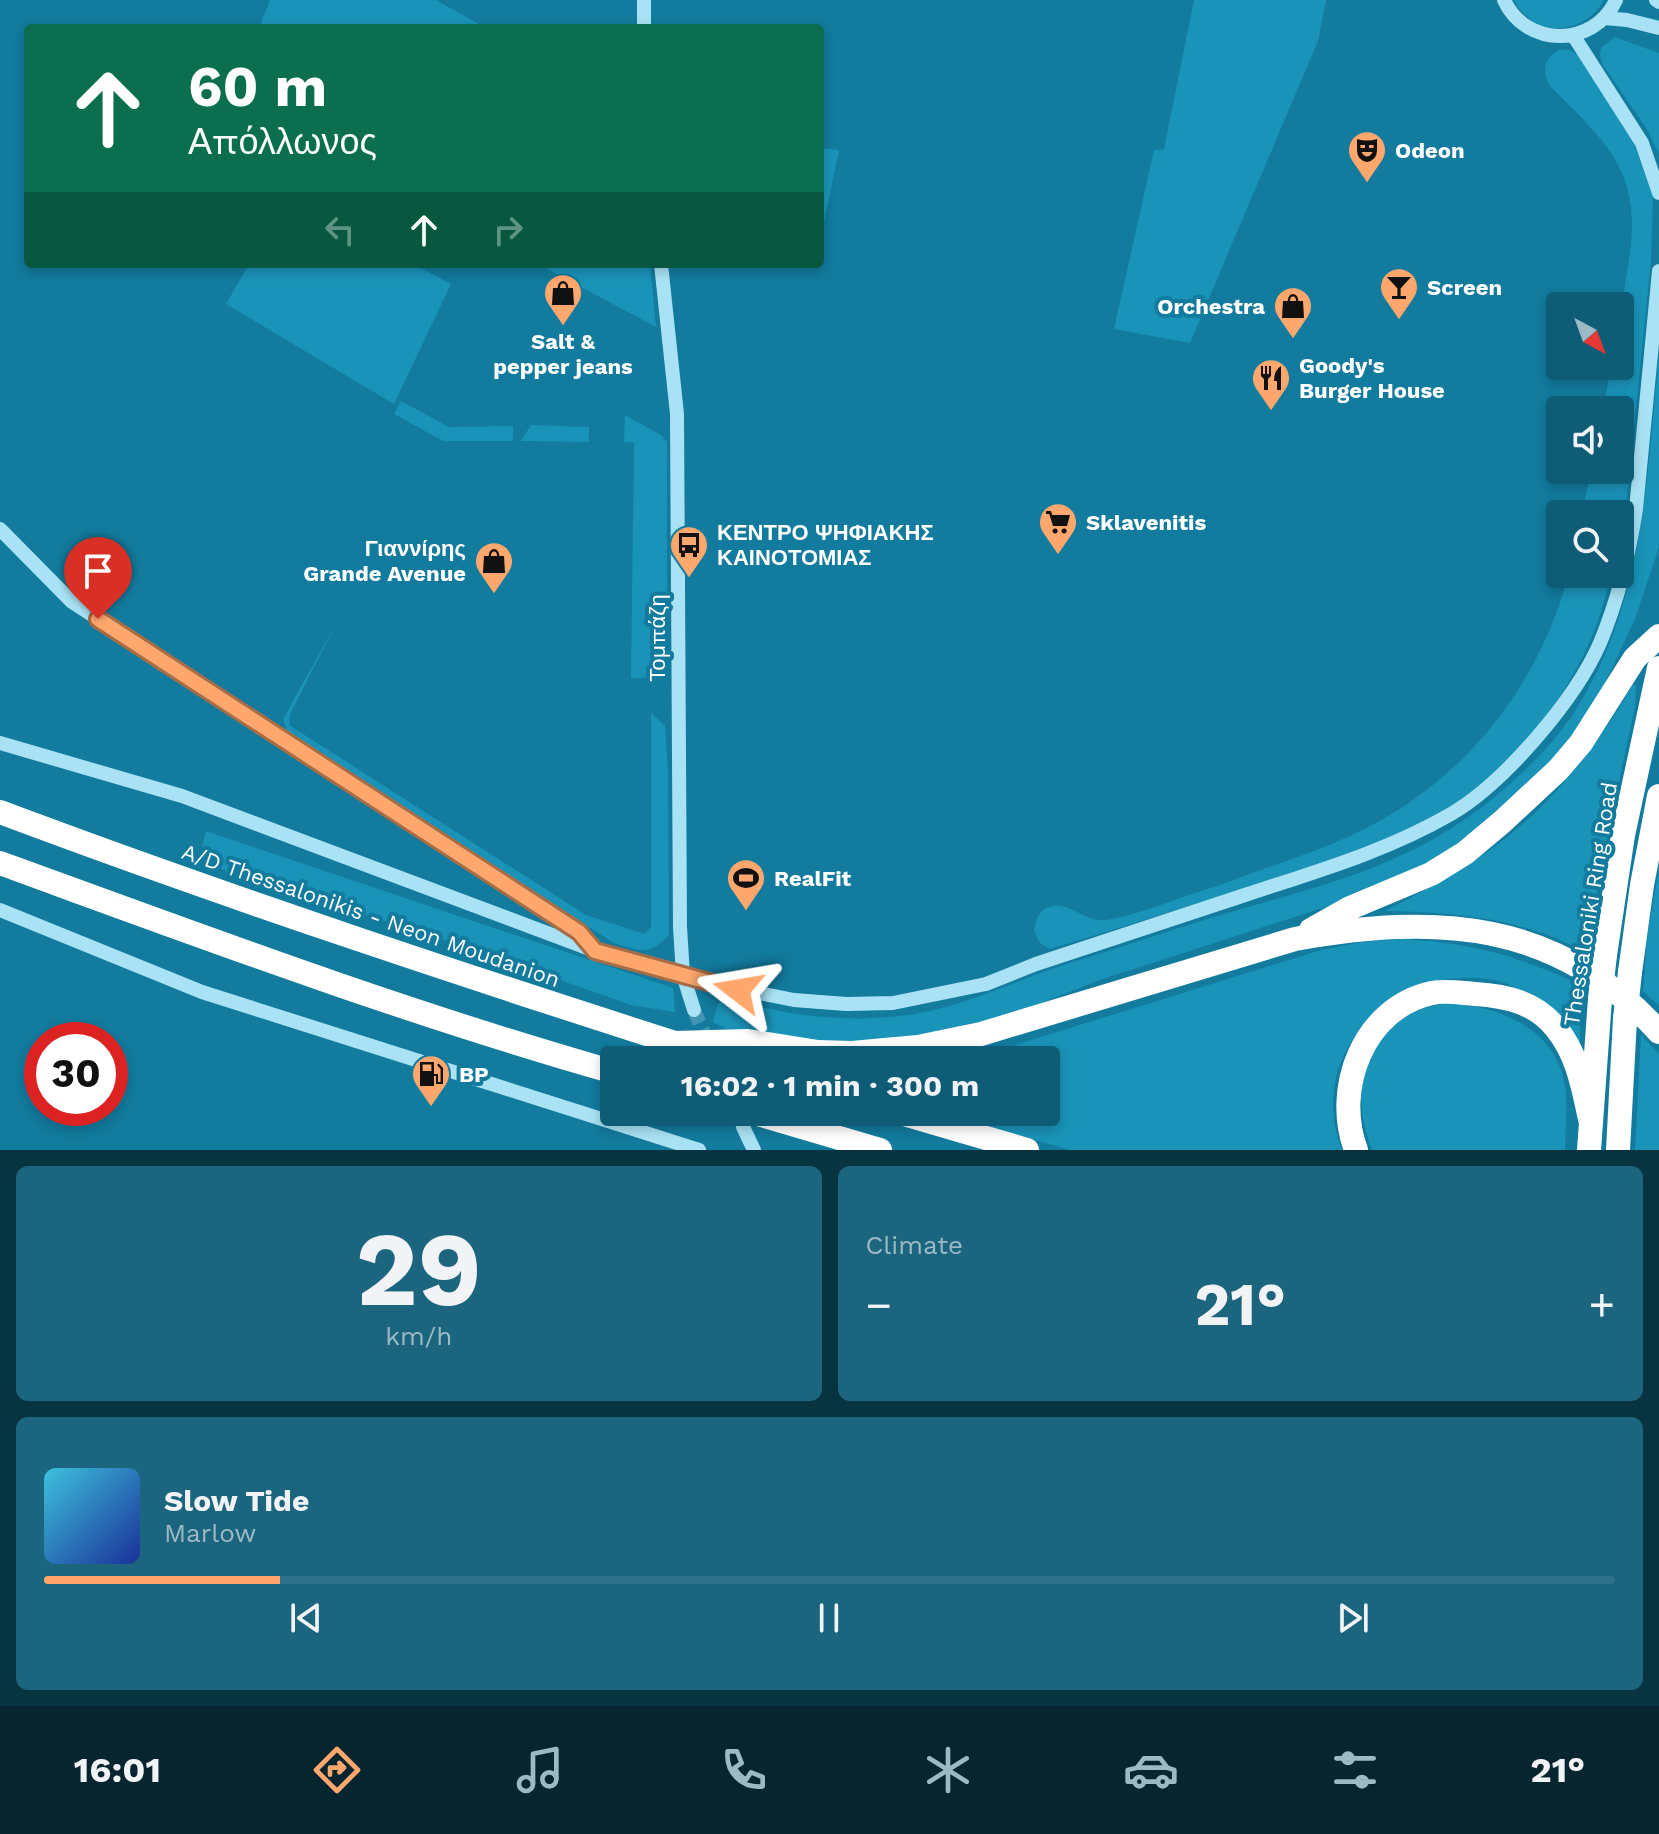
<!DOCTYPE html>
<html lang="en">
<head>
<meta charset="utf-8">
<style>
  :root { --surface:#0e5c76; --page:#1c657e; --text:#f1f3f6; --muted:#9bbac5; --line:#2e7188; --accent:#ffa76d }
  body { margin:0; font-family:"Work Sans",sans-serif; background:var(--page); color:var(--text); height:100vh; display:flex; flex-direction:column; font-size:30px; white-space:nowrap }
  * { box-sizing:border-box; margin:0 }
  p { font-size:26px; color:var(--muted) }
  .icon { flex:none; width:44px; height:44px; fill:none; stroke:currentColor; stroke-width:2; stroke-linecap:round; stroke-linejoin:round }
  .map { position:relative; height:1150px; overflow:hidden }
  .sheet { display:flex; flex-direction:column; gap:16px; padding:16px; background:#083341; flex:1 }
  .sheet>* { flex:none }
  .banner { position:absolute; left:24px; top:24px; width:800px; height:244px; border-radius:8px; box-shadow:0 4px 12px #0003; background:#0b6e4f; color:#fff; overflow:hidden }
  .needle { width:52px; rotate:139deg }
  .buttons { position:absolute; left:1546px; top:292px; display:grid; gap:16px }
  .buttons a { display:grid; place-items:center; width:88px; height:88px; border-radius:8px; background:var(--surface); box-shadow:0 4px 12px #0003; font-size:40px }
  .speed { position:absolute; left:24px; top:1022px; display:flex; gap:16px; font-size:40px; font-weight:700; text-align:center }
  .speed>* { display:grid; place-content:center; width:104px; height:104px; border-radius:50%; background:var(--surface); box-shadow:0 4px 12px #0003; line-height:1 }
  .speed .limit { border:12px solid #d22; background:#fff; color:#111 }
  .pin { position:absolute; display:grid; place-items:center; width:68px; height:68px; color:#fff; margin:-82px -34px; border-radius:50% 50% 50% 0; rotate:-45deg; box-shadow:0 0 8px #0007 }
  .pin .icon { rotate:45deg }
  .me { position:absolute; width:88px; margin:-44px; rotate:284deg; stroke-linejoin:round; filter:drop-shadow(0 0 6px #0008) }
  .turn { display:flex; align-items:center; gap:28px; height:168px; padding:0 32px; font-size:36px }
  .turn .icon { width:104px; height:104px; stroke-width:2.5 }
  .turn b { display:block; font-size:56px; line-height:68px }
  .lanes { display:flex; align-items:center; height:76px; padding:0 32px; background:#0003; justify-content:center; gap:40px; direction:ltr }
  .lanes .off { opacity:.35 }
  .big { font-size:60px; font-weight:700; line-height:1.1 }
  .sheet .card { flex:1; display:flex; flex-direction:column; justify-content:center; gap:12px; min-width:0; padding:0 28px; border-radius:12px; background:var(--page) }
  .sheet .dial { align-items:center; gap:0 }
  .dial b { font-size:104px; line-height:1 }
  .song { display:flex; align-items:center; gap:24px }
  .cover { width:96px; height:96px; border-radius:12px; background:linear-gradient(135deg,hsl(190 70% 55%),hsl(230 70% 35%)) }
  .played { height:8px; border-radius:4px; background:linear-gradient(90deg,var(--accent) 15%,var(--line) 15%) }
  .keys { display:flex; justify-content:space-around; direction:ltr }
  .heat { display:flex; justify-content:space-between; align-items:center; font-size:44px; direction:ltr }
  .sheet .tiles { flex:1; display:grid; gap:16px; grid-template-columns:1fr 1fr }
  .card:last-child { grid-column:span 2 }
  .trip { position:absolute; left:600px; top:1046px; width:460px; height:80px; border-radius:8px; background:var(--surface); box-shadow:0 4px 12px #0003; font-weight:700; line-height:80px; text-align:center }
  .dock { display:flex; height:128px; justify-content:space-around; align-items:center; background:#06252f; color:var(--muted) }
  .dock .icon { width:56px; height:56px }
  .dock .current { color:var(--accent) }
  .dock b { font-size:36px; color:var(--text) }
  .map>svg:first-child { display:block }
  .grass { fill:#1a93b8 }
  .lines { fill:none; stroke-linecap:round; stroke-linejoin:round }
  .minor-tunnel { stroke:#4195b1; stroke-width:14; stroke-dasharray:14 7; stroke-linecap:butt }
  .minor { stroke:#a9e2f4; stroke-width:14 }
  .highway { stroke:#fff; stroke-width:24 }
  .highway-bridge { stroke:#fff; stroke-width:24 }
  .route-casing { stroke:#a66d47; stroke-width:20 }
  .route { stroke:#ffa76d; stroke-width:14 }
  .labels { text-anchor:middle; stroke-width:8; stroke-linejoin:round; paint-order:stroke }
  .poi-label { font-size:22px; font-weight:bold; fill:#fff; stroke:#127b9e; text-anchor:start }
  .street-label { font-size:22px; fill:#fff; stroke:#127b9e }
</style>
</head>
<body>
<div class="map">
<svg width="1659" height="1150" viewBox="0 0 1659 1150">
  <rect width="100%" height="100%" fill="#127b9e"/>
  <path class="grass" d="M270,0H436L486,28H259Z
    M1194,0H1326L1318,41L1190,343L1114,329L1154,150L1164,149Z
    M1514,0H1604C1584,36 1533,39 1514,0Z
    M1615,37L1659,53V154L1647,129L1603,65L1600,56L1601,48Z
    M1559,50H1570L1579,56L1635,140L1653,197L1651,261L1626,505L1620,538V514H1582L1591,470H1620V410H1603L1611,366H1620C1620,350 1618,333 1620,317C1626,267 1643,220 1621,171C1606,138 1575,112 1550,86C1542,71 1543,59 1559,50Z
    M820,148L839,150L821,237H820Z
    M249,264H413L451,284L394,404L226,304Z
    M538,264H650L656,327Z
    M1659,355V547L1635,619L1601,692L1584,721L1555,760L1463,841L1418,869L1356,897L1100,980L982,1026L862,1044L749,1035L726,1029L713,1022L718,1004L724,997C779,1014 840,1023 899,1016C960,1010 1015,980 1073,962C1119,948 1165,932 1211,918C1327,883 1418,867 1512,782C1538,759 1562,733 1580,703C1644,598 1647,474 1659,355Z
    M401,401L449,427L513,426V441H443L394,414Z
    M625,415L661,435L667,442V663C656,676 648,679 631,678L634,443L624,442Z
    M531,425L589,427V442L521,441Z
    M1569,574H1612C1604,601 1597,629 1584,654C1548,727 1488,795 1413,829C1370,850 1322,863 1276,878C1201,903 1126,926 1050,949L1040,943L1034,931C1036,921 1038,910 1049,907C1069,900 1085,923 1106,920C1134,916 1171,901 1198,892C1220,886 1240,877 1261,870C1292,859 1322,849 1352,835C1462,784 1537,690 1569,574Z
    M338,620L290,714L289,725L586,915L644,934L651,927V713L665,726L668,770L669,935C649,956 640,951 614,943L289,737L283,719Z
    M1633,685H1636L1635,707L1607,837L1586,953C1524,918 1455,912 1385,911C1420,893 1454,874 1487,852C1548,810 1596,748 1633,685Z
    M206,831L673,988L675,1012L631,1005L460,945L199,862Z
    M1659,868V1006L1643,991L1647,939Z
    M1401,939C1472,943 1517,955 1581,985L1580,1052C1556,1025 1534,990 1498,981C1399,959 1303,1051 1342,1150H1070L938,1112H1046V1060H967L1321,950L1362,942Z
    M1451,1003C1505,1008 1561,1031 1566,1094C1568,1112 1565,1132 1565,1150H1372C1344,1081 1372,1010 1451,1003Z
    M1641,1035L1659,1054V1150H1635Z"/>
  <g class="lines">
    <path class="minor-tunnel" d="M694,1010L709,1045
      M737,1112L743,1127"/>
    <path class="minor" d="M644,0V28
      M1504,0C1526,48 1594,48 1616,0
      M1656,0L1659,2
      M1604,18L1627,20L1659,28
      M1573,35L1642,143L1659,193
      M661,264L677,414L680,927L683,975L694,1010
      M0,529L72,602L579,932L595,951
      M0,743L182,796L595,951L713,984L794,1000L846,1004L893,1003L986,984L1036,964C1107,941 1177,917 1248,894C1318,871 1387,851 1451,814C1504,783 1575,700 1600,643C1618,600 1629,555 1636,509L1659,271
      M0,910L202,992L699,1150
      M743,1127L754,1150"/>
    <path class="highway" d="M0,812C240,902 483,982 728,1060
      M0,863C203,937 406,1013 614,1072
      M1311,930L1350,908L1431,874L1465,853L1502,822L1558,770L1581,743L1635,658L1659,636
      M1605,955L1623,835L1659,668
      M1630,972L1642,885L1659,796
      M674,1043L748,1041L818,1052L852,1053L918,1047L981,1034L1295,939C1435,914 1557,919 1659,1032
      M751,1112L880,1150
      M897,1112L1027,1150
      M1356,1150C1333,1089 1363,1008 1432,993C1446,990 1461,993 1475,994C1506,996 1535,1002 1556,1028C1578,1055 1583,1087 1590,1119
      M1589,1150L1600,999
      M1618,1150L1625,1019"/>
    <path class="highway-bridge" d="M1600,999L1605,955
      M1625,1019L1630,972"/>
  </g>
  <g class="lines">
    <g class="route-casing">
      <path id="route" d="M98,619L579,932L595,951L738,990"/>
    </g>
    <use href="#route" class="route"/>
  </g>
  <defs>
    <g id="theatre-pin" transform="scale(2)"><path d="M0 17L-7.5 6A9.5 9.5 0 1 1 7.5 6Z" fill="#ffa76d" stroke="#127b9e"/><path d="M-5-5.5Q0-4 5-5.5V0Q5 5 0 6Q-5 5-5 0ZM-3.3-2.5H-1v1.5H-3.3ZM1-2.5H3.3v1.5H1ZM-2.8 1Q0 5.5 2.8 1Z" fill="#111"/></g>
    <g id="bar-pin" transform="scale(2)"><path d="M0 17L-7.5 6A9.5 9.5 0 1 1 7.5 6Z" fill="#ffa76d" stroke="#127b9e"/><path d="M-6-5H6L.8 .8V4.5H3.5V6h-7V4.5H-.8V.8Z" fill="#111"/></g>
    <g id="shop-pin" transform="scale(2)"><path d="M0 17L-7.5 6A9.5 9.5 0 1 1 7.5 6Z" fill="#ffa76d" stroke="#127b9e"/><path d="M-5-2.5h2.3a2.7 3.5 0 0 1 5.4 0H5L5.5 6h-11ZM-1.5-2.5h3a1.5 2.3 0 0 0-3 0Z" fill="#111"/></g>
    <g id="restaurant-pin" transform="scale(2)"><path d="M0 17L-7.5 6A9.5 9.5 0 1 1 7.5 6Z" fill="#ffa76d" stroke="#127b9e"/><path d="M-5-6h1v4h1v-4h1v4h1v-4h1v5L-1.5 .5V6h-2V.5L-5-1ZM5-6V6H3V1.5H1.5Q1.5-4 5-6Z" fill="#111"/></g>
    <g id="supermarket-pin" transform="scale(2)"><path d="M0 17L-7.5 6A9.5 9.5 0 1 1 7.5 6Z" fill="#ffa76d" stroke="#127b9e"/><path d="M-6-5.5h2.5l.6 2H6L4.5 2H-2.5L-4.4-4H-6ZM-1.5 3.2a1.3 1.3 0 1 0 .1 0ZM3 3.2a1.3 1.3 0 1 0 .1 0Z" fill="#111"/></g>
    <g id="bus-pin" transform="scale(2)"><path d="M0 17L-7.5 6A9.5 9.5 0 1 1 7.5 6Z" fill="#ffa76d" stroke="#127b9e"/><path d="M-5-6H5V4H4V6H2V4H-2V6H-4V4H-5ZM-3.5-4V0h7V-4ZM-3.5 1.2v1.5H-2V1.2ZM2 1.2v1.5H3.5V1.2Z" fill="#111"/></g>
    <g id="stadium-pin" transform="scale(2)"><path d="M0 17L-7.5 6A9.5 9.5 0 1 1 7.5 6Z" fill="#ffa76d" stroke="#127b9e"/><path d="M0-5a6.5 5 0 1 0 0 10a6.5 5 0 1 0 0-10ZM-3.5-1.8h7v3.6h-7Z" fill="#111"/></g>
    <g id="fuel-pin" transform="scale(2)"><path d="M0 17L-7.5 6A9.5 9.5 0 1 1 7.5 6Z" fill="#ffa76d" stroke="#127b9e"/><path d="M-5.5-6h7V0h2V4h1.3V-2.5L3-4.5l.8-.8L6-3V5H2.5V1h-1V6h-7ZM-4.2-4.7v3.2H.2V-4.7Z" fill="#111"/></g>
  </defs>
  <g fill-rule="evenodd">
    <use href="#theatre-pin" x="1367" y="150"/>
    <use href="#bar-pin" x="1399" y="287"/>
    <use href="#shop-pin" x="563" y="293"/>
    <use href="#shop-pin" x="1293" y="306"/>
    <use href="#restaurant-pin" x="1271" y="378"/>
    <use href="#supermarket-pin" x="1058" y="522"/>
    <use href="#bus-pin" x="689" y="545"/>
    <use href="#shop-pin" x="494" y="561"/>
    <use href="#stadium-pin" x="746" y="878"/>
    <use href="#fuel-pin" x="431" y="1074"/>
  </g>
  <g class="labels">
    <g class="poi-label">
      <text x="1395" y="158">Odeon</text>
      <text x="1427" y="295">Screen</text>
      <text x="1265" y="314" text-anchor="end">Orchestra</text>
      <text x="563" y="349" text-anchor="middle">Salt &amp;<tspan x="563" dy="25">pepper jeans</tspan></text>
      <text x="1299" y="373">Goody's<tspan x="1299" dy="25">Burger House</tspan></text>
      <text x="1086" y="530">Sklavenitis</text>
      <text x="717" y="540">ΚΕΝΤΡΟ ΨΗΦΙΑΚΗΣ<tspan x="717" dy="25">ΚΑΙΝΟΤΟΜΙΑΣ</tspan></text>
      <text x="466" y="556" text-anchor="end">Γιαννίρης<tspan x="466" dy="25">Grande Avenue</tspan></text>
      <text x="774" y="886">RealFit</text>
      <text x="459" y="1082">BP</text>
    </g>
    <g class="street-label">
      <text transform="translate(657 638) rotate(-90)" y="8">Τομπάζη</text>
      <text transform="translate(1590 904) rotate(-81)" y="8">Thessaloniki Ring Road</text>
      <text transform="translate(371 915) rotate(19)" y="8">A/D Thessalonikis - Neon Moudanion</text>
    </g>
  </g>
</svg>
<div class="buttons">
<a><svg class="needle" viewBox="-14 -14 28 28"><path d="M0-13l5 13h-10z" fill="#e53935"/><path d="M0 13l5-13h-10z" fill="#9bbac5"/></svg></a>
<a><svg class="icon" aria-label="sound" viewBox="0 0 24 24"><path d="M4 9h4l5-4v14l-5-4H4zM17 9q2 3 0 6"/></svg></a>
<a><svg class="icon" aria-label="search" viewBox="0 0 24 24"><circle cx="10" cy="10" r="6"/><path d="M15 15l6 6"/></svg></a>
</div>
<div class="speed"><div class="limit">30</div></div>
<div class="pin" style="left:98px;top:619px;background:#d93025"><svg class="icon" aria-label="arrive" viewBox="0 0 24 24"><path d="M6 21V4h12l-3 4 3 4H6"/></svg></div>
<svg class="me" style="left:738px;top:990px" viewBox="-20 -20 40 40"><path d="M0-17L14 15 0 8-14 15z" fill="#ffa76d" stroke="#fff" stroke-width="4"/></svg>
<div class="trip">16:02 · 1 min · 300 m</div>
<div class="banner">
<div class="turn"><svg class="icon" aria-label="ahead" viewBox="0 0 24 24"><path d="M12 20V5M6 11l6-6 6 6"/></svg><div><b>60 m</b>Απόλλωνος</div></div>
<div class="lanes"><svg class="icon off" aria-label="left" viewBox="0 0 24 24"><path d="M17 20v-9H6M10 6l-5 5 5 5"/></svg><svg class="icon" aria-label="ahead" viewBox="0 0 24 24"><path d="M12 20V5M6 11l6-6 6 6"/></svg><svg class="icon off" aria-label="right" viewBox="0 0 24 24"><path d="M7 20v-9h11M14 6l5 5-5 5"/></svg></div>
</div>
</div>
<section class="sheet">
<div class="tiles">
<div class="card dial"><b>29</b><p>km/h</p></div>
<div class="card"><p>Climate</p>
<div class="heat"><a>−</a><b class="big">21°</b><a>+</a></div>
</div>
<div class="card">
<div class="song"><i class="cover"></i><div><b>Slow Tide</b><p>Marlow</p></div></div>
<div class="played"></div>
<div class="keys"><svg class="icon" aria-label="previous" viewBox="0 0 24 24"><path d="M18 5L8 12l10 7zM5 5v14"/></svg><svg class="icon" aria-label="pause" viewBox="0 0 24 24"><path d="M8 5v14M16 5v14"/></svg><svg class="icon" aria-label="next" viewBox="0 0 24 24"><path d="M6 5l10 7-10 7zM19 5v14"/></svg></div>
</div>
</div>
</section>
<nav class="dock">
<b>16:01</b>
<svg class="icon current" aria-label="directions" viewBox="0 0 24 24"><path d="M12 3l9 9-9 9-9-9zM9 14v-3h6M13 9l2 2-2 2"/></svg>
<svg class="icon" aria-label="music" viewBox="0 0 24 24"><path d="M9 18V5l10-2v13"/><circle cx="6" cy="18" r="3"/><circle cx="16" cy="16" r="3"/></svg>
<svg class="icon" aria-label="phone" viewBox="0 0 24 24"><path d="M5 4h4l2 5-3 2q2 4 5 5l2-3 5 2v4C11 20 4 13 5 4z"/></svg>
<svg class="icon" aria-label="climate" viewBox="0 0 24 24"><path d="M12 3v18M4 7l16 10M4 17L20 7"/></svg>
<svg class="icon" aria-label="car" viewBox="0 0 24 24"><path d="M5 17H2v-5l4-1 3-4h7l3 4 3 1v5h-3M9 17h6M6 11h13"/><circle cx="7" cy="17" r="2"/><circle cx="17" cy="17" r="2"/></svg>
<svg class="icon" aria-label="filters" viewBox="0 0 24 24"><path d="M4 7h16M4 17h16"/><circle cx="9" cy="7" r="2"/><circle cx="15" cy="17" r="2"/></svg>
<b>21°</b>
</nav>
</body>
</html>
